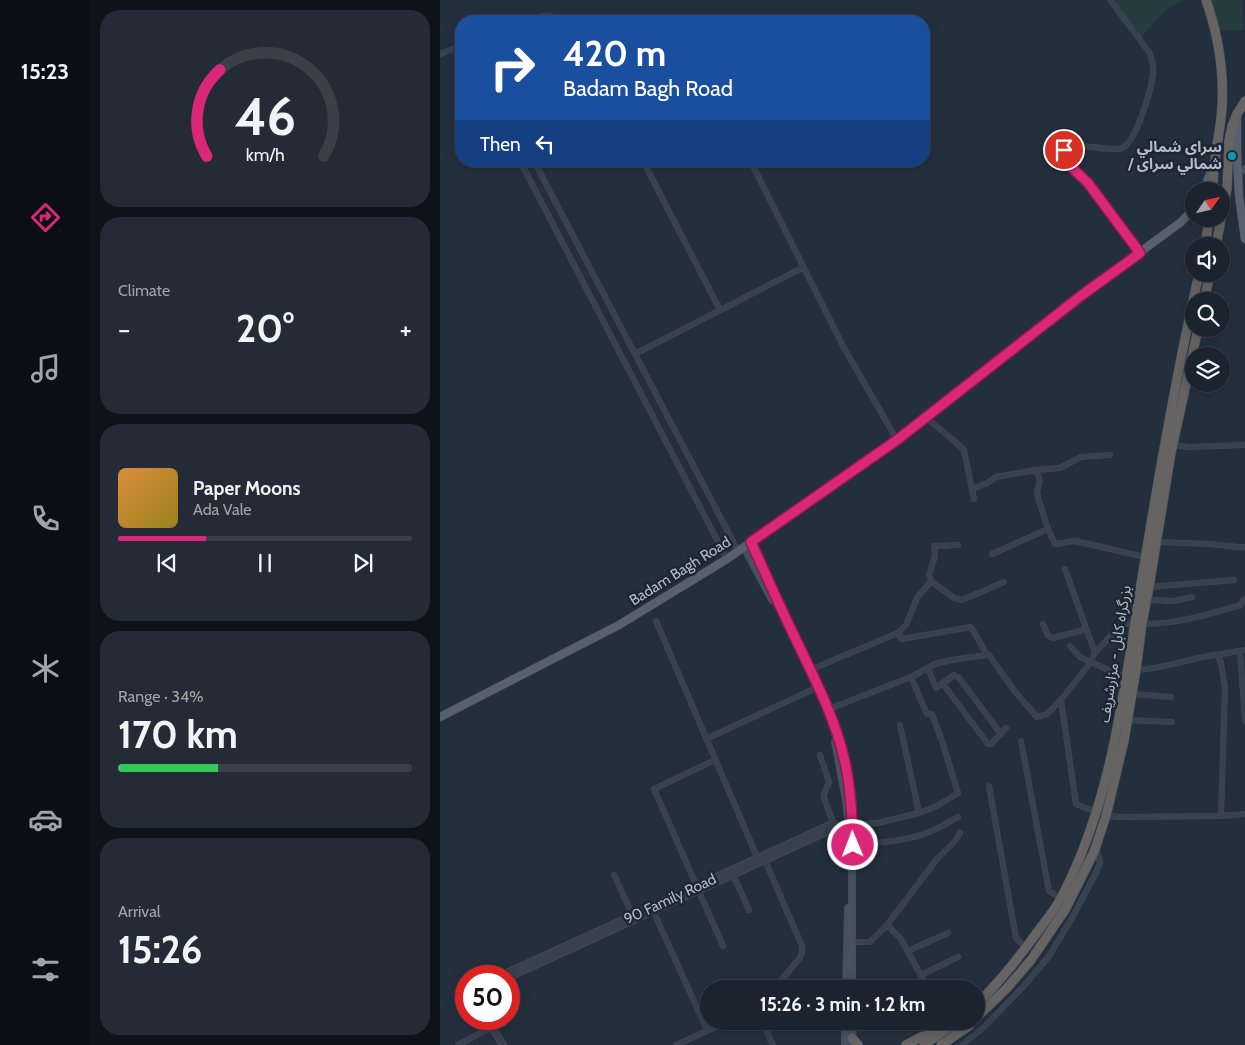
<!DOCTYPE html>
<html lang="en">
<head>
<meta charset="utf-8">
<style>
  :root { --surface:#1b232e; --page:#242b36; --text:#f1f3f6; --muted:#a0a4aa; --line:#39404a; --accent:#db2777 }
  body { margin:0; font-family:Cabin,"Noto Sans Arabic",sans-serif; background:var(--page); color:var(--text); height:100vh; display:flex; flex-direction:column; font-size:19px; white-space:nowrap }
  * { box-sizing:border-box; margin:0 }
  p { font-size:16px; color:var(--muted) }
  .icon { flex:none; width:28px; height:28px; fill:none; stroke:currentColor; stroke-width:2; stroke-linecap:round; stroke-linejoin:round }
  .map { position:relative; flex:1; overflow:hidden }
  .side { display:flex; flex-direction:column; gap:10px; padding:10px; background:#0f1319; width:350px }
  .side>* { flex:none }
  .top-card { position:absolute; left:15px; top:15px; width:475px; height:152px; border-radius:20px; box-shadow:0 2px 12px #0003,0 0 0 1px var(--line); background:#1a4fa0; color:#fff; overflow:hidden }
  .needle { width:32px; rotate:56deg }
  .fabs { position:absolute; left:745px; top:182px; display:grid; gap:10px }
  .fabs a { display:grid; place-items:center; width:45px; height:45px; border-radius:50%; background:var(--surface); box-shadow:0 2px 12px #0003,0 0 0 1px var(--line); font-size:25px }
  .speed { position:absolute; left:15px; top:965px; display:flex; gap:10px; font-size:25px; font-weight:700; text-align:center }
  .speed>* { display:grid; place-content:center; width:65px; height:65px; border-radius:50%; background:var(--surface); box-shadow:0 2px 12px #0003,0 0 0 1px var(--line); line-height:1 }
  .speed .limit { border:8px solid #d22; background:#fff; color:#111 }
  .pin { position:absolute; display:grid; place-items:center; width:42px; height:42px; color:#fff; margin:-21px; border:2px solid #fff; border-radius:50%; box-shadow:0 1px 5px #0007 }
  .me { position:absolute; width:55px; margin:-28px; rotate:359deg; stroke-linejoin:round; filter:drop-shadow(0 0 4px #0008) }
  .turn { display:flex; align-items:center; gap:18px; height:105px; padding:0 25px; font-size:22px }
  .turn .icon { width:65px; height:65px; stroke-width:2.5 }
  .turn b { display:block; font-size:35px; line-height:42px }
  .then { display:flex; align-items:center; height:48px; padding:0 25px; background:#0003; gap:10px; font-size:19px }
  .big { font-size:38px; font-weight:700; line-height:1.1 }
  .side .widget { flex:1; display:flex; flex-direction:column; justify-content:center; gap:8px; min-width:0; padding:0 18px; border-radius:20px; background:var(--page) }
  .side .dial { align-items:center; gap:0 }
  .dial svg { height:130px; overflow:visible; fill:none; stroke:var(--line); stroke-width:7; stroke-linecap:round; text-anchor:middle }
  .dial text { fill:var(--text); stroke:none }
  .song { display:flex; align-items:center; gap:15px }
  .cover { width:60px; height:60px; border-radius:8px; background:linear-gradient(135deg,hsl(30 70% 55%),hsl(50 70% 35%)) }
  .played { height:5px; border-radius:2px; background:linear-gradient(90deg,var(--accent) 30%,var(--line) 30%) }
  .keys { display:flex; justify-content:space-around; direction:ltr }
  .heat { display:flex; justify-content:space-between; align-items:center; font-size:28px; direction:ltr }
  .charge { height:8px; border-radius:4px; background:linear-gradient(90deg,#34c759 34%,var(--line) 0) }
  .trip { position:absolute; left:260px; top:980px; width:285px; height:50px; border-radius:25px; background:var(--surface); box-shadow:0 2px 12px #0003,0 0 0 1px var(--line); font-weight:700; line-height:50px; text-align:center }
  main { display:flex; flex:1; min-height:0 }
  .menu { display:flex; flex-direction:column; width:90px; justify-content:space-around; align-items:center; background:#0b0e12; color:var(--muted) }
  .menu .icon { width:35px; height:35px }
  .menu .on { color:var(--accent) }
  .menu b { font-size:22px; color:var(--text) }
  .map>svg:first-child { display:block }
  .green { fill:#263c3f }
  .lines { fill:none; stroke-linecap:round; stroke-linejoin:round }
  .minor-casing { stroke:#414a57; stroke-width:6 }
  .tertiary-casing { stroke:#414a57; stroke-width:8 }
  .secondary-casing { stroke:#414a57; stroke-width:8 }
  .primary-casing { stroke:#414a57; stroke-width:9 }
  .trunk-casing { stroke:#434c59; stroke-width:10 }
  .minor { stroke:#38414e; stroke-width:5 }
  .tertiary { stroke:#38414e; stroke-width:6 }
  .secondary { stroke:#465061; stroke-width:7 }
  .primary { stroke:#56606e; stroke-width:8 }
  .trunk { stroke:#656462; stroke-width:9 }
  .route-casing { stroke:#8e194d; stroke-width:12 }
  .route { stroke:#db2777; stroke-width:9 }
  .culture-dot { fill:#0f9aa8; stroke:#1d2633; stroke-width:2 }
  .labels { text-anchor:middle; stroke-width:5; stroke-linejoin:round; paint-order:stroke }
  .poi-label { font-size:15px; font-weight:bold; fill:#b4bcc9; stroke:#1d2633; text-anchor:end }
  .street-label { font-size:15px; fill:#b4bcc9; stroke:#1d2633 }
</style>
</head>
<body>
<main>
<nav class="menu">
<b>15:23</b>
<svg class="icon on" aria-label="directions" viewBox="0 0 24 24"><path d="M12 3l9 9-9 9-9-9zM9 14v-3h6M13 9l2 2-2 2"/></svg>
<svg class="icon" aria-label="music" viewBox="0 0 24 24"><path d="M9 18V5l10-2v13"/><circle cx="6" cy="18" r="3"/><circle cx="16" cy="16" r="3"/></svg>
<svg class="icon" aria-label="phone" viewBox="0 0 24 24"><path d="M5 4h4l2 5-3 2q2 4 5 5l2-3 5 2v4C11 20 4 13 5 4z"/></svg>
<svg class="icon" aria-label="climate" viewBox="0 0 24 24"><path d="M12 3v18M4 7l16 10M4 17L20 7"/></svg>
<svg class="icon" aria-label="car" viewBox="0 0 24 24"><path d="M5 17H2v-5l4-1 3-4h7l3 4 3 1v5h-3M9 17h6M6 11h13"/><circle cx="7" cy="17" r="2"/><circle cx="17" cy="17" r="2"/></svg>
<svg class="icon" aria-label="filters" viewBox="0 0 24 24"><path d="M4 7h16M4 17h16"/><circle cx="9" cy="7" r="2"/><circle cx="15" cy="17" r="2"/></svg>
</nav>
<section class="side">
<div class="widget dial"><svg viewBox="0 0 100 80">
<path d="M14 69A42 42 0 1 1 86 69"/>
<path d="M14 69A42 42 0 0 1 22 16" stroke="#db2777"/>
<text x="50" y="56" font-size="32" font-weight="700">46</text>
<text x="50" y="72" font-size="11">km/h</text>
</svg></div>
<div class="widget"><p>Climate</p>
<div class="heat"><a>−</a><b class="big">20°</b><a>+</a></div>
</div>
<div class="widget">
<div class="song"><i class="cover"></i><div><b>Paper Moons</b><p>Ada Vale</p></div></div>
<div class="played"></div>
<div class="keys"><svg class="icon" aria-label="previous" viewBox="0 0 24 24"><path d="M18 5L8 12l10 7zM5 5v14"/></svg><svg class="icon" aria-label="pause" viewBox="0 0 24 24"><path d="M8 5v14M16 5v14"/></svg><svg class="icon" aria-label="next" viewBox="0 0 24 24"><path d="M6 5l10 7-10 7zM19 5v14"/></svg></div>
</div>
<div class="widget"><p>Range · 34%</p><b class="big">170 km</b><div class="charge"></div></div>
<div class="widget"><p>Arrival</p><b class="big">15:26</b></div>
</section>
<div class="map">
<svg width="805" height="1045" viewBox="0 0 805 1045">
  <rect width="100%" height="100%" fill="#242f3e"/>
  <path class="green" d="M668,0H746C724,6 713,24 699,41Z
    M771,0H802L804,30H778Z"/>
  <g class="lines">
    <g class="minor-casing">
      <path id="minor" d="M670,0L709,52C712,59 714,67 713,75C711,90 696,143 682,148C668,154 625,135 622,156L648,183L700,253
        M88,21L102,16H111L114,21
        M0,54L21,46
        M80,161L287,559
        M94,161L298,551
        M203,161L280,310
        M308,161L312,164L403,346L457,440
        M195,354L364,267
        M485,417L512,439L524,450L534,499
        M733,445L749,447L805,445
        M596,470L600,480L597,492L598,498L608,529L615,544L635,541L705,557
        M532,489L547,483L556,477L596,470L620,468L641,457L670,455
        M717,542L770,544L797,547H805
        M518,545L494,546L495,556L489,575L491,581L514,598L522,600L564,582
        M552,554L608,529
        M625,569L655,653
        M709,587L794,580
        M707,600L734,601L752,597
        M216,621L318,859
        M603,624L608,636L613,638L647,629
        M702,624C738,624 767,615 801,605L803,600L805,599
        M458,633L462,639L531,627L547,655H549L576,693L597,717L607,714L621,700L650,663L655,653L678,628L685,624H695
        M630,646L640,657L686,678
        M800,651L805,721
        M778,655L781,663L785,688L781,816
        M488,668L496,688L514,675L519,678L561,734
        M370,670L458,633L466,625L477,598L491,581
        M696,670C718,669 737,663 758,658C774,655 790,653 805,650
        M503,684L548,744H551L566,728
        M692,694L731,697
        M621,700L636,804L656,812
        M389,709L471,677L495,664L511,660L547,655
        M688,720L732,722
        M460,725L479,813
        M266,739L378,687
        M581,741L609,891L621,898
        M380,755L389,782L384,794V798L395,828
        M275,760L214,789L283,946
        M549,786L576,938L586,948
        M666,816L682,817L781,816L805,814
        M412,825L438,823L479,813L497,806L518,793L502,741L492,714H487L471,677
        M413,845C438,843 471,841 494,830C502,827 510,821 518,817
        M323,856L362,946V953L359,959L334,989
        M174,875L193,916
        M293,875L309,910
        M212,908L267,1030
        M447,925L461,939L488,989
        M412,942H430L447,925L497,859L516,840L520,833
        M468,951L508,933
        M481,975L518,957
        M322,1021L333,1045
        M18,1045L52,1027
        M236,1045L289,1021
        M522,1045L544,1027L582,988L609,956L632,918L657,871L660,863L657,849"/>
    </g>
    <g class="tertiary-casing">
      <path id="tertiary" d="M60,976L390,825L394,824L412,829
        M69,977L399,826
        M47,1019L63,1045"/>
    </g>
    <g class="secondary-casing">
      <path id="secondary" d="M797,173L805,169
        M311,542L340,607L389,709L405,762L411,803L412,825V989
        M304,547L332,600
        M395,742L406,800L408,820
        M406,989L408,908
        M405,1045V1021
        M412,1045L413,1021"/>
    </g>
    <g class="primary-casing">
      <path id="primary" d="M797,117V152L799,196L805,239
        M763,191L772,169
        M0,717L179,625L287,559L457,440L642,295L741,222L754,208"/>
    </g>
    <g class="trunk-casing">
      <path id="trunk" d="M766,0C778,34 784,71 782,107C781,125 777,142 775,160C773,171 773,181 773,191
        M781,218L787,189L789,141L792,126L797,114L805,101
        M765,246L769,219
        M776,246L781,219
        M764,301L770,274
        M536,1005C561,981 581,955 601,927C608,918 616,908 621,898C675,796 685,678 704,566C720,468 737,370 759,274
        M536,1018L567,988L591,960L625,910L654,852L666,816L684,741L696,670L702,624L709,587L731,453L758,329
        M412,1038L418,1045
        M466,1045L481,1037L499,1033
        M484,1045L518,1021
        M501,1045L529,1026L533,1021"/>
    </g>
    <use href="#minor" class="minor"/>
    <use href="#tertiary" class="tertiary"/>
    <use href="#secondary" class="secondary"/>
    <use href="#primary" class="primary"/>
    <use href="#trunk" class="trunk"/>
  </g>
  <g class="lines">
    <g class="route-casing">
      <path id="route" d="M413,845C412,817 411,789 405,762C394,713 370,670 349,625C336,598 324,570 311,542L457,440L642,295L700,253L648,183L624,160L622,156L624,150"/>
    </g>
    <use href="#route" class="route"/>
  </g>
  <circle class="culture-dot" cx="792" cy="156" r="5"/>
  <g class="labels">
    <g class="poi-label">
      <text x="782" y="152">سرای شمالي<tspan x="782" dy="17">/ شمالي سرای</tspan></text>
    </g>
    <g class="street-label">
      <text transform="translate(240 571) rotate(-32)" y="5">Badam Bagh Road</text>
      <text transform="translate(675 654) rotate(-81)" y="5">بزرگراه کابل - مزارشریف</text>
      <text transform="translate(230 899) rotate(-25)" y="5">90 Family Road</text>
    </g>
  </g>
</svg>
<div class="fabs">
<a><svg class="needle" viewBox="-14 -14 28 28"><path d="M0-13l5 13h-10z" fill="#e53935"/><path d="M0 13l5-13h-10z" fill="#a0a4aa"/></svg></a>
<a><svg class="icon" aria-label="sound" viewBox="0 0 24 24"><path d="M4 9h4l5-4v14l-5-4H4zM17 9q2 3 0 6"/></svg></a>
<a><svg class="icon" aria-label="search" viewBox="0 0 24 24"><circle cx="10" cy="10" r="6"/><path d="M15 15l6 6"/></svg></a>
<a><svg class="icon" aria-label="layers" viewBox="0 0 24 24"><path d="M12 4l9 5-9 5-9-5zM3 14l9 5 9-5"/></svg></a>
</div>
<div class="speed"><div class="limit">50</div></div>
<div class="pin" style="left:624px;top:150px;background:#d93025"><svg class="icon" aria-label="arrive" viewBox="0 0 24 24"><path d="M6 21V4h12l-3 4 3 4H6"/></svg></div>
<svg class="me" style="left:413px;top:845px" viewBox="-20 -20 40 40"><circle r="17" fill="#db2777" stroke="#fff" stroke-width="3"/><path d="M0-11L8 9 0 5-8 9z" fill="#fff"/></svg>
<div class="trip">15:26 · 3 min · 1.2 km</div>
<div class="top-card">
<div class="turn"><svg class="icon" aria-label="right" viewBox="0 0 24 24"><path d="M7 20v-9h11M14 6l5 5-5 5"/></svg><div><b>420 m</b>Badam Bagh Road</div></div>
<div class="then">Then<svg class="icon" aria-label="left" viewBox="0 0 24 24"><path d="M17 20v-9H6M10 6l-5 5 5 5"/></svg></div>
</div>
</div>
</main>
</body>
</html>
